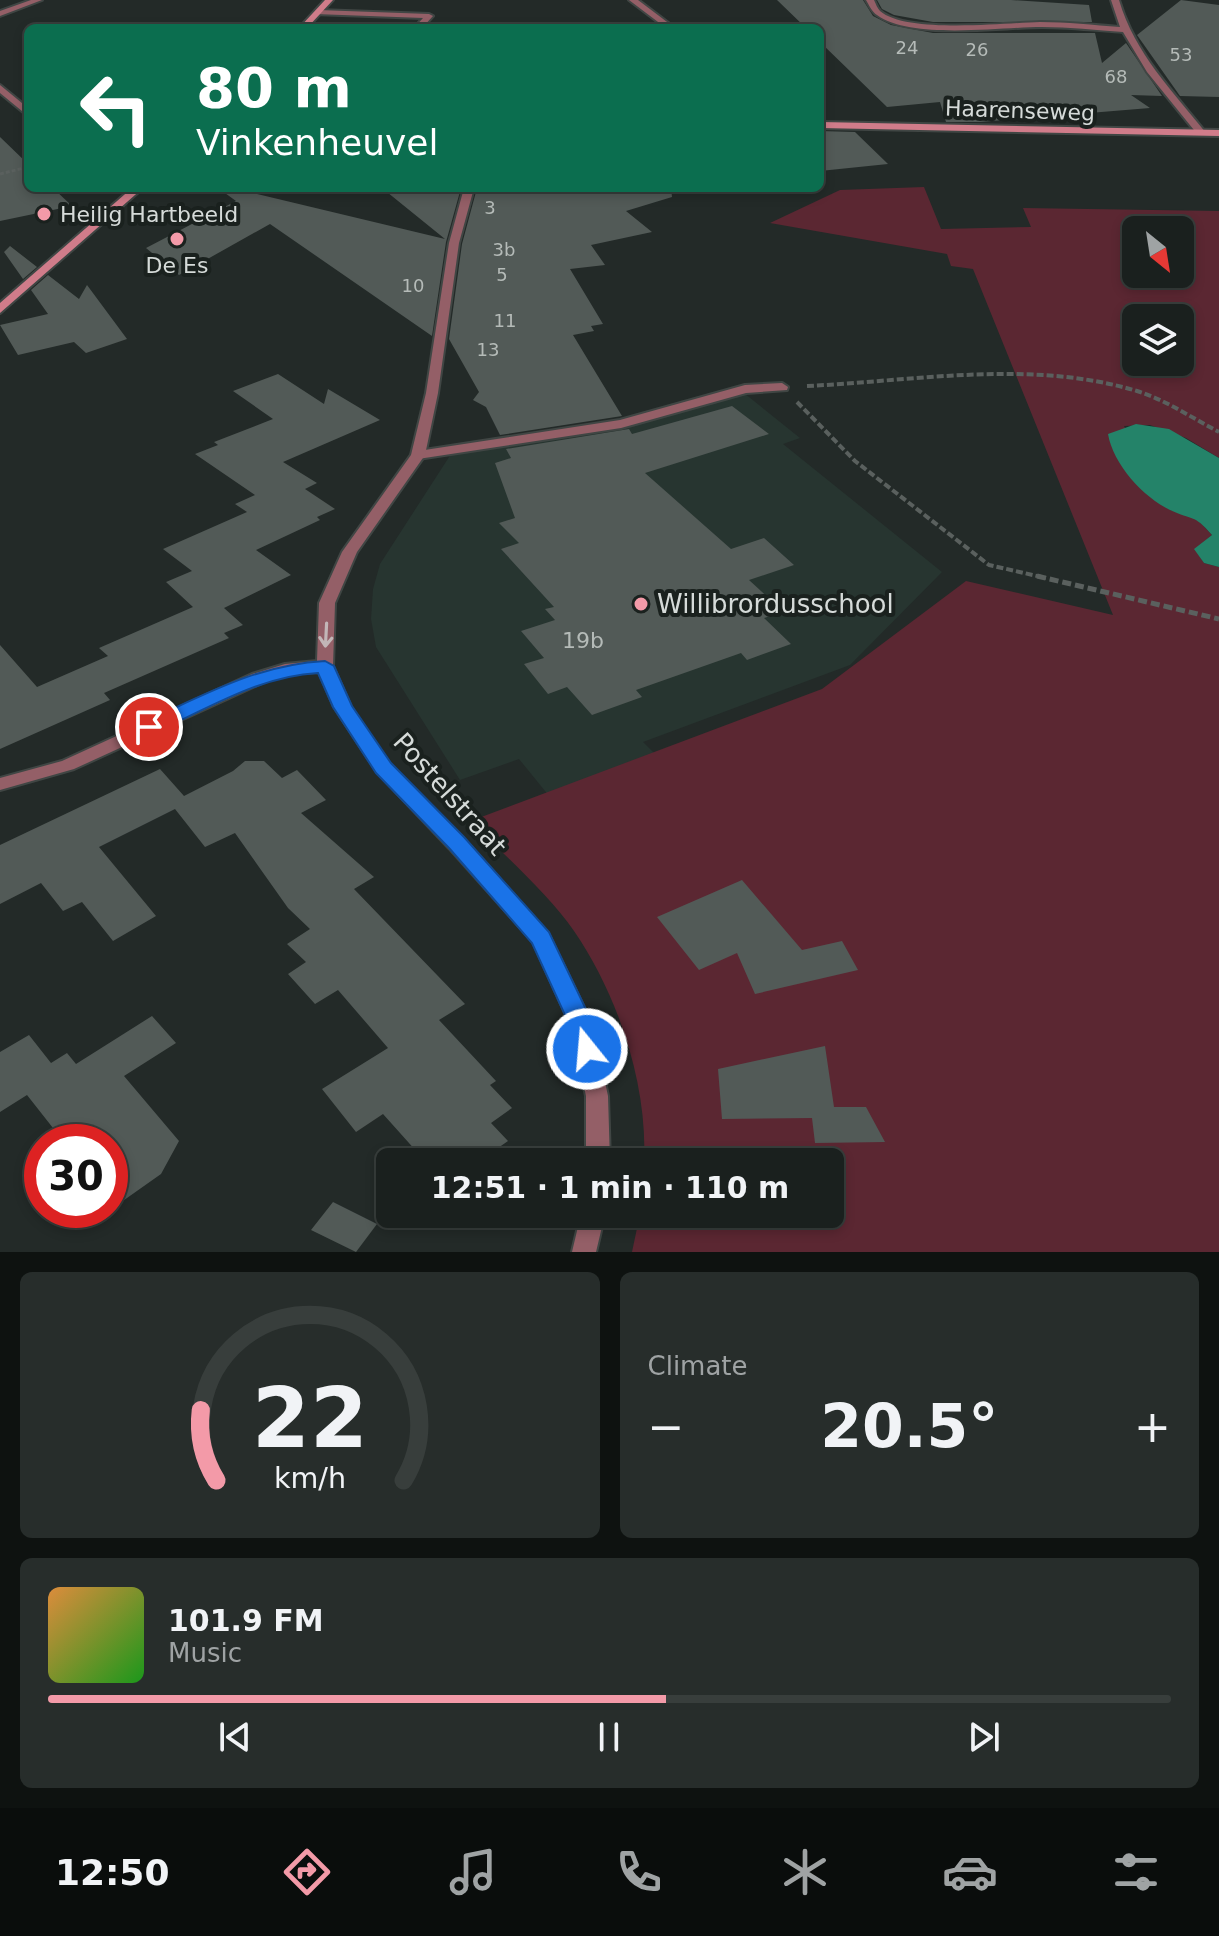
<!DOCTYPE html>
<html lang="en">
<head>
<meta charset="utf-8">
<style>
  :root { --surface:#1a201e; --page:#272d2b; --text:#f1f3f6; --muted:#9fa3a4; --line:#383e3c; --accent:#f39aa8 }
  body { margin:0; font-family:"DejaVu Sans",sans-serif; background:var(--page); color:var(--text); height:100vh; display:flex; flex-direction:column; font-size:30px; white-space:nowrap }
  * { box-sizing:border-box; margin:0 }
  p { font-size:26px; color:var(--muted) }
  .icon { flex:none; width:44px; height:44px; fill:none; stroke:currentColor; stroke-width:2; stroke-linecap:round; stroke-linejoin:round }
  .map { position:relative; height:1252px; overflow:hidden }
  .sheet { display:flex; flex-direction:column; gap:20px; padding:20px; background:#0e1210; flex:1 }
  .sheet>* { flex:none }
  .top-card { position:absolute; left:24px; top:24px; width:800px; height:168px; border-radius:12px; box-shadow:0 4px 12px #0003,0 0 0 2px var(--line); background:#0b6e4f; color:#fff; overflow:hidden }
  .needle { width:52px; rotate:150deg }
  .buttons { position:absolute; left:1122px; top:216px; display:grid; gap:16px }
  .buttons a { display:grid; place-items:center; width:72px; height:72px; border-radius:12px; background:var(--surface); box-shadow:0 4px 12px #0003,0 0 0 2px var(--line); font-size:40px }
  .speed { position:absolute; left:24px; top:1124px; display:flex; gap:16px; font-size:40px; font-weight:700; text-align:center }
  .speed>* { display:grid; place-content:center; width:104px; height:104px; border-radius:50%; background:var(--surface); box-shadow:0 4px 12px #0003,0 0 0 2px var(--line); line-height:1 }
  .speed .limit { border:12px solid #d22; background:#fff; color:#111 }
  .pin { position:absolute; display:grid; place-items:center; width:68px; height:68px; color:#fff; margin:-34px; border:4px solid #fff; border-radius:50%; box-shadow:0 2px 8px #0007 }
  .me { position:absolute; width:88px; margin:-44px; rotate:343deg; stroke-linejoin:round; filter:drop-shadow(0 0 6px #0008) }
  .turn { display:flex; align-items:center; gap:28px; height:168px; padding:0 40px; font-size:36px }
  .turn .icon { width:104px; height:104px; stroke-width:2.5 }
  .turn b { display:block; font-size:56px; line-height:68px }
  .big { font-size:60px; font-weight:700; line-height:1.1 }
  .sheet .widget { flex:1; display:flex; flex-direction:column; justify-content:center; gap:12px; min-width:0; padding:0 28px; border-radius:12px; background:var(--page) }
  .sheet .dial { align-items:center; gap:0 }
  .dial svg { height:208px; overflow:visible; fill:none; stroke:var(--line); stroke-width:7; stroke-linecap:round; text-anchor:middle }
  .dial text { fill:var(--text); stroke:none }
  .song { display:flex; align-items:center; gap:24px }
  .cover { width:96px; height:96px; border-radius:12px; background:linear-gradient(135deg,hsl(30 70% 55%),hsl(120 70% 35%)) }
  .played { height:8px; border-radius:4px; background:linear-gradient(90deg,var(--accent) 55%,var(--line) 55%) }
  .keys { display:flex; justify-content:space-around; direction:ltr }
  .heat { display:flex; justify-content:space-between; align-items:center; font-size:44px; direction:ltr }
  .sheet .tiles { flex:1; display:grid; gap:20px; grid-template-columns:1fr 1fr }
  .widget:last-child { grid-column:span 2 }
  .trip { position:absolute; left:376px; top:1148px; width:468px; height:80px; border-radius:12px; background:var(--surface); box-shadow:0 4px 12px #0003,0 0 0 2px var(--line); font-weight:700; line-height:80px; text-align:center }
  .menu { display:flex; height:128px; justify-content:space-around; align-items:center; background:#0a0d0c; color:var(--muted) }
  .menu .icon { width:56px; height:56px }
  .menu .on { color:var(--accent) }
  .menu b { font-size:36px; color:var(--text) }
  .map>svg:first-child { display:block }
  .built { fill:#273530 }
  .green { fill:#5b2732; fill-rule:evenodd }
  .water { fill:#248369 }
  .building { fill:#525a57 }
  .lines { fill:none; stroke-linecap:round; stroke-linejoin:round }
  .lane-casing { stroke:#404644; stroke-width:4 }
  .street-casing { stroke:#404644; stroke-width:4 }
  .secondary-casing { stroke:#404644; stroke-width:4 }
  .path-far2 { stroke:#5a605e; stroke-width:3; stroke-dasharray:4 2; stroke-linecap:butt }
  .path-far1 { stroke:#5a605e; stroke-width:4; stroke-dasharray:7 3; stroke-linecap:butt }
  .path { stroke:#5a605e; stroke-width:5; stroke-dasharray:9 4; stroke-linecap:butt }
  .lane { fill:#945f67; fill-rule:evenodd }
  .street { fill:#945f67; fill-rule:evenodd }
  .secondary { fill:#d07c8a; fill-rule:evenodd }
  .oneway { stroke:#c2b6b7 }
  .route { fill:#1a73e8; stroke:#114b97; stroke-width:2 }
  .poi-dot { fill:#f39aa8; stroke:#1a211e; stroke-width:3 }
  .labels { text-anchor:middle; stroke-width:8; stroke-linejoin:round; paint-order:stroke }
  .far-number-label { font-size:18px; fill:#b5bbb8 }
  .far-street-label { font-size:22px; fill:#d6dbd9; stroke:#1a211e }
  .far-poi-label { font-size:22px; fill:#d6dbd9; stroke:#1a211e; text-anchor:start }
  .number-label { font-size:22px; fill:#b5bbb8 }
  .poi-label { font-size:26px; fill:#d6dbd9; stroke:#1a211e; text-anchor:start }
  .street-label { font-size:26px; fill:#d6dbd9; stroke:#1a211e }
</style>
</head>
<body>
<div class="map">
<svg width="1219" height="1252" viewBox="0 0 1219 1252">
  <rect width="100%" height="100%" fill="#232a28"/>
  <path class="built" d="M744,393L800,438L783,444L942,572L850,665L643,742L662,761L554,802L519,759L460,780L376,647L371,619L373,589L380,564L451,454L624,428Z"/>
  <path class="green" d="M924,187L941,229L1031,227L1023,208L1219,211V458L1186,438L1150,425L1124,426L1170,510L1195,517L1212,535L1195,549L1204,563L1219,567V1252H632L640,1214H830V1162H644C648,1085 618,995 574,931C550,896 505,856 474,824L476,819L822,689L966,581L1113,615L973,269L951,266L947,254L770,223L840,190ZM1136,230H1180V274H1136ZM1136,318H1180V362H1136Z"/>
  <path class="water" d="M1136,424L1169,429L1219,458V567L1204,563L1194,549L1212,535C1193,513 1193,521 1170,510C1143,497 1113,464 1108,434Z"/>
  <path class="building" d="M777,0H863L873,16L891,25L933,33H1095L1102,63L1126,43L1162,96L1131,95L1150,108L980,122H946L940,102L887,107L820,42V28H806Z
    M877,0H1011L1089,5L1092,22H933L894,15L882,9Z
    M1181,0L1219,5V97L1180,96L1137,35Z
    M820,131L855,132L888,164L820,171Z
    M0,137L28,164V188H53L72,206L0,221Z
    M218,188H232L445,239L382,188H461L446,242L432,336L270,224L179,275L146,248L236,201Z
    M477,188H671L672,197L626,211L652,232L591,245L605,265L570,269L603,324L591,326L594,331L573,335L622,416L500,435L486,407L473,400L479,392L449,339L462,244Z
    M10,246L37,267L23,279L4,252Z
    M48,275L79,299L87,285L127,339L86,353L74,342L18,355L0,325L48,314L31,290Z
    M278,374L324,404L328,389L380,420L283,462L317,483L305,489L335,509L317,517L320,520L256,550L291,575L224,608L243,625L224,633L229,638L104,693L110,700L0,749V645L37,687L108,656L99,648L193,607L166,582L192,571L163,549L247,512L235,504L255,495L195,454L218,445L214,442L273,419L233,391Z
    M732,406L769,434L645,473L731,549L764,538L794,565L749,580L784,612L764,618L791,644L747,660L741,653L636,690L642,697L592,715L567,687L548,694L524,664L544,658L521,631L555,620L545,609L554,607L501,549L519,543L499,523L515,518L495,463L511,458L506,449L629,429L632,434Z
    M245,761H264L282,778L297,770L326,800L301,813L374,877L354,889L465,1004L439,1020L496,1081L490,1085L512,1108L491,1123L508,1141L478,1162H426L383,1114L356,1132L322,1089L388,1048L338,990L315,1004L288,974L306,962L287,944L310,929L288,908L235,833L205,847L175,809L99,847L156,916L113,941L82,902L63,911L41,883L0,904V845L160,769L184,796L233,771Z
    M742,880L802,950L842,941L858,970L755,994L737,953L699,970L657,917Z
    M152,1016L176,1043L124,1076L179,1141L161,1174L110,1210V1142H64L27,1095L0,1112V1052L29,1035L51,1063L67,1053L76,1064Z
    M825,1046L834,1107H866L885,1142L815,1143L812,1118L722,1119L718,1069Z
    M333,1202L377,1224L356,1252L311,1230Z"/>
  <g class="lines">
    <g class="lane-casing">
      <path id="lane" d="M782,383L788,387L787,390L746,393L621,428L418,459L411,455L418,451L620,420L745,385Z"/>
    </g>
    <g class="street-casing">
      <path id="street" d="M31,0H42L0,16V11Z
        M629,0H638L675,28H666Z
        M866,0H874C876,4 877,8 880,11C906,34 1005,23 1040,22C1067,22 1093,25 1120,27L1111,0H1119C1135,54 1172,90 1206,133L1198,135L1147,72L1123,32C1096,30 1069,27 1042,27C1000,27 911,40 877,15C872,12 869,5 866,0Z
        M318,10L429,14L433,16L422,28H414L423,18L315,14Z
        M0,85L28,108V116L0,93Z
        M464,188H474L459,243L438,393L425,455L357,552L335,603L333,666L351,707L389,764L463,838L548,933L593,1026L608,1096L610,1162H586V1096L571,1026L533,942L449,848L377,772L334,707L319,672L287,674L264,682L74,769L0,790V778L62,761L252,674L285,664L317,661L319,603L342,552L411,455L426,393L449,243Z
        M581,1214H605L596,1252H572Z"/>
    </g>
    <g class="secondary-casing">
      <path id="secondary" d="M325,0H333L307,28H299Z
        M820,122L1219,130V136L820,128Z
        M132,188H143L0,313V303Z"/>
    </g>
    <path class="path-far2" d="M0,174L28,167"/>
    <path class="path-far1" d="M807,386C915,381 1031,359 1137,391C1166,400 1192,418 1219,432
      M797,402L855,461L989,565L1046,578"/>
    <path class="path" d="M1037,576L1219,619"/>
    <use href="#lane" class="lane"/>
    <use href="#street" class="street"/>
    <use href="#secondary" class="secondary"/>
  </g>
  <defs><path id="oneway-shaft" d="M-6 0H5M1.5-3L5.5 0L1.5 3" fill="none" stroke-width="1.6" stroke-linecap="round" stroke-linejoin="round" transform="scale(2)"/></defs>
  <use class="oneway" href="#oneway-shaft" transform="translate(326 635) rotate(93)"/>
  <path class="route" d="M325,661L334,666L352,706L391,763L464,837L549,932L594,1026L599,1049L595,1056L587,1059L578,1056L570,1026L532,943L449,848L376,773L333,707L318,673C260,676 209,708 156,732L149,734L140,727L142,723C205,695 255,665 325,661Z"/>
  <g class="poi-dot">
    <circle cx="44" cy="214" r="8"/>
    <circle cx="177" cy="239" r="8"/>
    <circle cx="641" cy="604" r="8"/>
  </g>
  <g class="labels">
    <g class="far-number-label">
      <text x="907" y="54">24</text>
      <text x="977" y="56">26</text>
      <text x="1181" y="61">53</text>
      <text x="1116" y="83">68</text>
      <text x="490" y="214">3</text>
      <text x="504" y="256">3b</text>
      <text x="502" y="281">5</text>
      <text x="413" y="292">10</text>
      <text x="505" y="327">11</text>
      <text x="488" y="356">13</text>
    </g>
    <g class="far-street-label">
      <text transform="translate(1020 110) rotate(2)" y="8">Haarenseweg</text>
    </g>
    <g class="far-poi-label">
      <text x="60" y="222">Heilig Hartbeeld</text>
      <text x="177" y="273" text-anchor="middle">De Es</text>
    </g>
    <g class="number-label">
      <text x="583" y="648">19b</text>
    </g>
    <g class="poi-label">
      <text x="657" y="613">Willibrordusschool</text>
    </g>
    <g class="street-label">
      <text transform="translate(450 794) rotate(48)" y="9">Postelstraat</text>
    </g>
  </g>
</svg>
<div class="buttons">
<a><svg class="needle" viewBox="-14 -14 28 28"><path d="M0-13l5 13h-10z" fill="#e53935"/><path d="M0 13l5-13h-10z" fill="#9fa3a4"/></svg></a>
<a><svg class="icon" aria-label="layers" viewBox="0 0 24 24"><path d="M12 4l9 5-9 5-9-5zM3 14l9 5 9-5"/></svg></a>
</div>
<div class="speed"><div class="limit">30</div></div>
<div class="pin" style="left:149px;top:727px;background:#d93025"><svg class="icon" aria-label="arrive" viewBox="0 0 24 24"><path d="M6 21V4h12l-3 4 3 4H6"/></svg></div>
<svg class="me" style="left:587px;top:1049px" viewBox="-20 -20 40 40"><circle r="17" fill="#1a73e8" stroke="#fff" stroke-width="3"/><path d="M0-11L8 9 0 5-8 9z" fill="#fff"/></svg>
<div class="trip">12:51 · 1 min · 110 m</div>
<div class="top-card">
<div class="turn"><svg class="icon" aria-label="left" viewBox="0 0 24 24"><path d="M17 20v-9H6M10 6l-5 5 5 5"/></svg><div><b>80 m</b>Vinkenheuvel</div></div>
</div>
</div>
<section class="sheet">
<div class="tiles">
<div class="widget dial"><svg viewBox="0 0 100 80">
<path d="M14 69A42 42 0 1 1 86 69"/>
<path d="M14 69A42 42 0 0 1 8 42" stroke="#f39aa8"/>
<text x="50" y="56" font-size="32" font-weight="700">22</text>
<text x="50" y="72" font-size="11">km/h</text>
</svg></div>
<div class="widget"><p>Climate</p>
<div class="heat"><a>−</a><b class="big">20.5°</b><a>+</a></div>
</div>
<div class="widget">
<div class="song"><i class="cover"></i><div><b>101.9 FM</b><p>Music</p></div></div>
<div class="played"></div>
<div class="keys"><svg class="icon" aria-label="previous" viewBox="0 0 24 24"><path d="M18 5L8 12l10 7zM5 5v14"/></svg><svg class="icon" aria-label="pause" viewBox="0 0 24 24"><path d="M8 5v14M16 5v14"/></svg><svg class="icon" aria-label="next" viewBox="0 0 24 24"><path d="M6 5l10 7-10 7zM19 5v14"/></svg></div>
</div>
</div>
</section>
<nav class="menu">
<b>12:50</b>
<svg class="icon on" aria-label="directions" viewBox="0 0 24 24"><path d="M12 3l9 9-9 9-9-9zM9 14v-3h6M13 9l2 2-2 2"/></svg>
<svg class="icon" aria-label="music" viewBox="0 0 24 24"><path d="M9 18V5l10-2v13"/><circle cx="6" cy="18" r="3"/><circle cx="16" cy="16" r="3"/></svg>
<svg class="icon" aria-label="phone" viewBox="0 0 24 24"><path d="M5 4h4l2 5-3 2q2 4 5 5l2-3 5 2v4C11 20 4 13 5 4z"/></svg>
<svg class="icon" aria-label="climate" viewBox="0 0 24 24"><path d="M12 3v18M4 7l16 10M4 17L20 7"/></svg>
<svg class="icon" aria-label="car" viewBox="0 0 24 24"><path d="M5 17H2v-5l4-1 3-4h7l3 4 3 1v5h-3M9 17h6M6 11h13"/><circle cx="7" cy="17" r="2"/><circle cx="17" cy="17" r="2"/></svg>
<svg class="icon" aria-label="filters" viewBox="0 0 24 24"><path d="M4 7h16M4 17h16"/><circle cx="9" cy="7" r="2"/><circle cx="15" cy="17" r="2"/></svg>
</nav>
</body>
</html>
